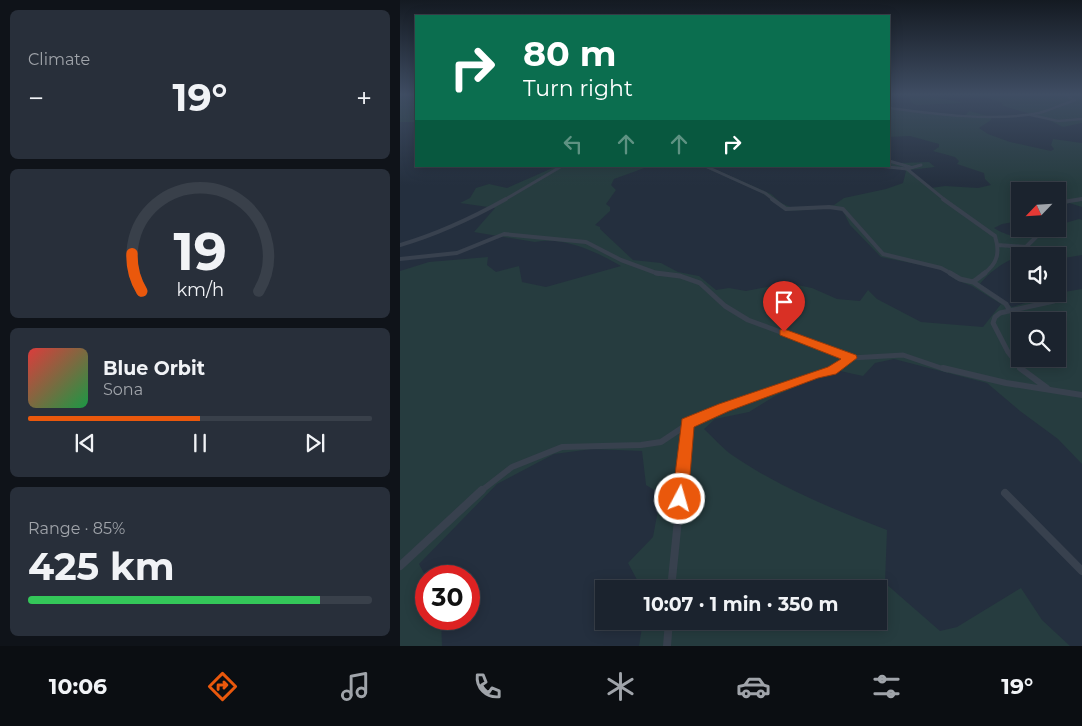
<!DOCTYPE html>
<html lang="en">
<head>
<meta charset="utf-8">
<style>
  :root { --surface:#1b232e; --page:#282f3a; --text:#f1f3f6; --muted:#a0a4aa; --line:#39404a; --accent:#ea580c }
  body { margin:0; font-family:Montserrat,sans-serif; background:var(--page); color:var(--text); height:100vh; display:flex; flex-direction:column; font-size:19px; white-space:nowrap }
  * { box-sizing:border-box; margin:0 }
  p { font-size:16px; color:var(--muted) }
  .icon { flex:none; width:28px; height:28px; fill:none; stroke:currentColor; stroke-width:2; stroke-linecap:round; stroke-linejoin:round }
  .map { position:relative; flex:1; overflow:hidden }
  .panel { display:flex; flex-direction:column; gap:10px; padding:10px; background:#0f1319; width:400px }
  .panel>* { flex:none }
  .top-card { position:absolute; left:15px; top:15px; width:475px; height:152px; border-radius:0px; box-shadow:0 2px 12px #0003,0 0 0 1px var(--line); background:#0b6e4f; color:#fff; overflow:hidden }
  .needle { width:32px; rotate:245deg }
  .tools { position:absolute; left:611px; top:182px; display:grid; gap:10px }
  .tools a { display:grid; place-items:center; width:55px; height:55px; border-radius:0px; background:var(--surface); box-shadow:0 2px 12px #0003,0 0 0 1px var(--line); font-size:25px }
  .speed { position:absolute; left:15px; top:565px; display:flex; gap:10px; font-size:25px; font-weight:700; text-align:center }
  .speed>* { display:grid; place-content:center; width:65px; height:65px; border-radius:50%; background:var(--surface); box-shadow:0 2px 12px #0003,0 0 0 1px var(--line); line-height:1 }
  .speed .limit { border:8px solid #d22; background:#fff; color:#111 }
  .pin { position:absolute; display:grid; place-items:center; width:42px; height:42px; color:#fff; margin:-51px -21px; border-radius:50% 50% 50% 0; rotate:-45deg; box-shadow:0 0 5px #0007 }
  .pin .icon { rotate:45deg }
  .me { position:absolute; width:55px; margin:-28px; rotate:6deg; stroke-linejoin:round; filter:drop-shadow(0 0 4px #0008) }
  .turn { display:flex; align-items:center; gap:18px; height:105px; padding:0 25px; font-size:22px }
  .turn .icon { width:65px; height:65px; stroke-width:2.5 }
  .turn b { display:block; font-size:35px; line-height:42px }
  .lanes { display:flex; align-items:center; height:48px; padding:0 25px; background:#0003; justify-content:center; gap:25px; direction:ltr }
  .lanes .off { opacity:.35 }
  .big { font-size:38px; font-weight:700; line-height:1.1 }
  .panel .widget { flex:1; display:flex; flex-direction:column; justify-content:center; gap:8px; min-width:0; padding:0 18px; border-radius:8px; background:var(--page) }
  .panel .dial { align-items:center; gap:0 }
  .dial svg { height:130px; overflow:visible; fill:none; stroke:var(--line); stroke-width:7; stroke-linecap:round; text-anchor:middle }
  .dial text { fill:var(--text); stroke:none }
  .song { display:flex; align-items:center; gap:15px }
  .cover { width:60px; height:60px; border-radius:8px; background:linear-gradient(135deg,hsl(0 70% 55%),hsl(140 70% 35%)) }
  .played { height:5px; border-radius:2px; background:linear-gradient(90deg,var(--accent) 50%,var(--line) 50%) }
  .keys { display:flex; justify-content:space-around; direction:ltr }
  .heat { display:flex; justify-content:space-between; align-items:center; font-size:28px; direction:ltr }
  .charge { height:8px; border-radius:4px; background:linear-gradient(90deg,#34c759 85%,var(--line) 0) }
  .trip { position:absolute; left:195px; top:580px; width:292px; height:50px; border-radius:0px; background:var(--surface); box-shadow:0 2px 12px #0003,0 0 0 1px var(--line); font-weight:700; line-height:50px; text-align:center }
  .dock { display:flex; height:80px; justify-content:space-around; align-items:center; background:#0b0e12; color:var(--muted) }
  .dock .icon { width:35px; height:35px }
  .dock .selected { color:var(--accent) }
  .dock b { font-size:22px; color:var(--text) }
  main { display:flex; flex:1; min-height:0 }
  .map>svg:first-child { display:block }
  .green { fill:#263c3f; fill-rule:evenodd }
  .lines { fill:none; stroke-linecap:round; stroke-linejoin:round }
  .minor-far5 { stroke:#38414e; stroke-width:2.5 }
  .minor-far4 { stroke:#38414e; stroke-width:3 }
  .minor-far3 { stroke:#38414e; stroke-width:4 }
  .minor-far2 { stroke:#38414e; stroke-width:5 }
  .minor-far1 { stroke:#38414e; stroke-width:6 }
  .minor { stroke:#38414e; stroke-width:8 }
  .route { fill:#ea580c; stroke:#983908 }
</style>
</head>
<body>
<main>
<section class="panel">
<div class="widget"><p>Climate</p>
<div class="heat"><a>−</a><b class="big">19°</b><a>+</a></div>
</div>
<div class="widget dial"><svg viewBox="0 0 100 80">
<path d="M14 69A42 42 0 1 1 86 69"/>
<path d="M14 69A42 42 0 0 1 8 46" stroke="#ea580c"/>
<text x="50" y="56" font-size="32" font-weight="700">19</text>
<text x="50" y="72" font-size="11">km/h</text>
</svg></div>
<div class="widget">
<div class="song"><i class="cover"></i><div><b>Blue Orbit</b><p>Sona</p></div></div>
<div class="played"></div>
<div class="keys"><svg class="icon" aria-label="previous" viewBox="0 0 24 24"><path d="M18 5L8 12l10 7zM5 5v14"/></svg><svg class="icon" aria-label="pause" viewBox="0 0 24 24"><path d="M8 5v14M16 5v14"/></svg><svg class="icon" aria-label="next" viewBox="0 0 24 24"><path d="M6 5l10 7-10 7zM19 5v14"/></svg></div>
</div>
<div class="widget"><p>Range · 85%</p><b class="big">425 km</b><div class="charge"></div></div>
</section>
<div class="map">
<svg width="682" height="646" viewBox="0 0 682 646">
  <rect width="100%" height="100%" fill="#242f3e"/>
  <path class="green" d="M0,95H16V122H0Z
    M507,95H523L564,103L518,105L513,104Z
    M576,95H682V123L663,127L645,118L603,106L601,102Z
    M489,107L565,116L569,111L591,117V120L579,128L588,134L610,142L651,151L654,149L651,145L653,139L682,143V207L669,203L658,209V191H620V221L602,224L594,228C624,246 627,229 658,229V225L679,219L682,220V255L658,259V256C648,256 639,254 630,254C615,254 589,271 580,284L612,307L658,293L682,289V464L658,439L620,411L587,383L494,359L475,363L463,376L440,371L402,384L375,396L349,412L315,419L304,429C313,437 322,448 332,455C380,488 433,509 487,530L485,583L540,631L557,627L621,588L642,620L670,646H239L243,621H479V589H242L228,563L253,537L261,494L246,485L242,451L192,449L154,454L97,484L19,564L26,577V619H41L42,646H0V271L29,262L88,257L87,265L96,272L119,266L122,282L146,287L221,266C197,252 164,236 135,242L74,232L95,208L60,203L70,198L76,188L89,184L107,188L157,166H250L214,179L211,185L216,190L206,204L210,207V211L195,225L200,227V229L233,260L261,263L278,272L299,276L316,290L329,288L346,291L388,283L412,288L437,299L460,301L468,290L477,299L521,322L583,327L601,304L572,286L556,280L541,269L481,257L450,225L443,211L435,208L389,211L362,193L302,166H308L371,194L381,203L395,209L434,205L444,198L486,189L503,183L506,171L502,168L489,165V159L498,163L529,162L535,167L509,170L531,188L545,186L578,188L591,185L585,179L584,173L557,164L559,161L555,157L533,151L539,147V144L510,136L489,137ZM620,321H658V359H620Z"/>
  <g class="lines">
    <path class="minor-far5" d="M489,108C534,114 594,122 639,113C651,110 663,104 675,100L665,95
      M631,115L658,121L682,119"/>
    <path class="minor-far4" d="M489,161L510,167
      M521,165L507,169L545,200
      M305,166L365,193L374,200
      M479,166L507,169
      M104,200L162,166
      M677,200L682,199"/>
    <path class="minor-far3" d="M372,199L386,209L429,207L443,209L483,254L541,268L552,274
      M543,199L595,236C600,252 598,264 583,274
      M658,206L663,202L682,199
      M0,245C38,234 72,218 106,199
      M598,245L626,247L639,234L638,229
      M0,259L57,253L104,234L186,242L221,260L259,274"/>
    <path class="minor-far2" d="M256,273L280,276L300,283L325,306L348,320L451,358
      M550,273L560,279L573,282
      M585,273L573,282L606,304L610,311
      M434,370L451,358L503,355L547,370
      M622,370L608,352L593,323L595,317L600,313L654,301"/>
    <path class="minor-far1" d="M543,368L606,383L682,395
      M620,368L647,388
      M81,491L112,467L162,447L241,445L261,442L294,420L436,368
      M280,491L287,423"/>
    <path class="minor" d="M605,493L682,571
      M0,566L82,490
      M271,589L281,490
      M267,646L269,621"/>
  </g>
  <linearGradient id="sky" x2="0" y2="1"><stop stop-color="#141a22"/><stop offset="0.51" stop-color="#3f4d63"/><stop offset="1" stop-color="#3f4d63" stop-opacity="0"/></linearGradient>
  <rect width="682" height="185" fill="url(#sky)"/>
  <path class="route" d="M384,329L456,355L457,358L436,374L418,378L329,411L294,427L288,499L286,505L280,507L274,505L272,499L282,419L319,404L428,367L441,359L380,335V330Z"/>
</svg>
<div class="tools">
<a><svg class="needle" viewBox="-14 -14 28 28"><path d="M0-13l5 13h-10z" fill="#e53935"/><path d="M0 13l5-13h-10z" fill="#a0a4aa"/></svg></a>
<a><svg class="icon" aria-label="sound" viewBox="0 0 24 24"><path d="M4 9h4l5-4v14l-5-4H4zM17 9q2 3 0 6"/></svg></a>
<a><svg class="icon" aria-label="search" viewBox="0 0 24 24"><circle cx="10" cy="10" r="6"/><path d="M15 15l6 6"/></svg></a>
</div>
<div class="speed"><div class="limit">30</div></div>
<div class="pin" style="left:384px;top:332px;background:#d93025"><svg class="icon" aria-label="arrive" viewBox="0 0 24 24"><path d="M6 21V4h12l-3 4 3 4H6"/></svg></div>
<svg class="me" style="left:280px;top:499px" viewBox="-20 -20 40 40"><circle r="17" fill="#ea580c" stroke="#fff" stroke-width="3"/><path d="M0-11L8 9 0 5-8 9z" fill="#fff"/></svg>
<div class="trip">10:07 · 1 min · 350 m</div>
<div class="top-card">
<div class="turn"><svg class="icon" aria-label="right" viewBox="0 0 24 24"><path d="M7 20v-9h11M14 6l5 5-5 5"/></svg><div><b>80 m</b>Turn right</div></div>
<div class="lanes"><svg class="icon off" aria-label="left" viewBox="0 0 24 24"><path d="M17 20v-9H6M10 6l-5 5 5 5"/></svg><svg class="icon off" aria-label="ahead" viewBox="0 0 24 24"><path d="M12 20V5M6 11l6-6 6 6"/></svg><svg class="icon off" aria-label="ahead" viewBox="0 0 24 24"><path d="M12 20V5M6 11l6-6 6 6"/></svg><svg class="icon" aria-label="right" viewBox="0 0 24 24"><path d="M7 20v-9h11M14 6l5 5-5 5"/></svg></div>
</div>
</div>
</main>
<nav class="dock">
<b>10:06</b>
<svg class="icon selected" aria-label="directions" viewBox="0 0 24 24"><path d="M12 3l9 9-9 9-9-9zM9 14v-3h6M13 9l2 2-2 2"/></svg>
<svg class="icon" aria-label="music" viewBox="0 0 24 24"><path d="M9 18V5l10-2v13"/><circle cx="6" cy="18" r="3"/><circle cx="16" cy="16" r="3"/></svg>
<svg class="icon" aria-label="phone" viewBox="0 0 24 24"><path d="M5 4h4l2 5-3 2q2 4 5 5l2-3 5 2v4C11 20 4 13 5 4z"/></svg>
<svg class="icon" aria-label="climate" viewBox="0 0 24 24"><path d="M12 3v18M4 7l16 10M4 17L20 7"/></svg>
<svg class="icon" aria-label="car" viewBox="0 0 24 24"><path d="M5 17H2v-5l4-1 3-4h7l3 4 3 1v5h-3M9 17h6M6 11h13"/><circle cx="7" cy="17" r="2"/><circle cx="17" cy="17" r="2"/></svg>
<svg class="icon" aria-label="filters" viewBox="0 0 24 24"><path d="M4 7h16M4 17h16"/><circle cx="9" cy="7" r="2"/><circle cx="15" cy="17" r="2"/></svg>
<b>19°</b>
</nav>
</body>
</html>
